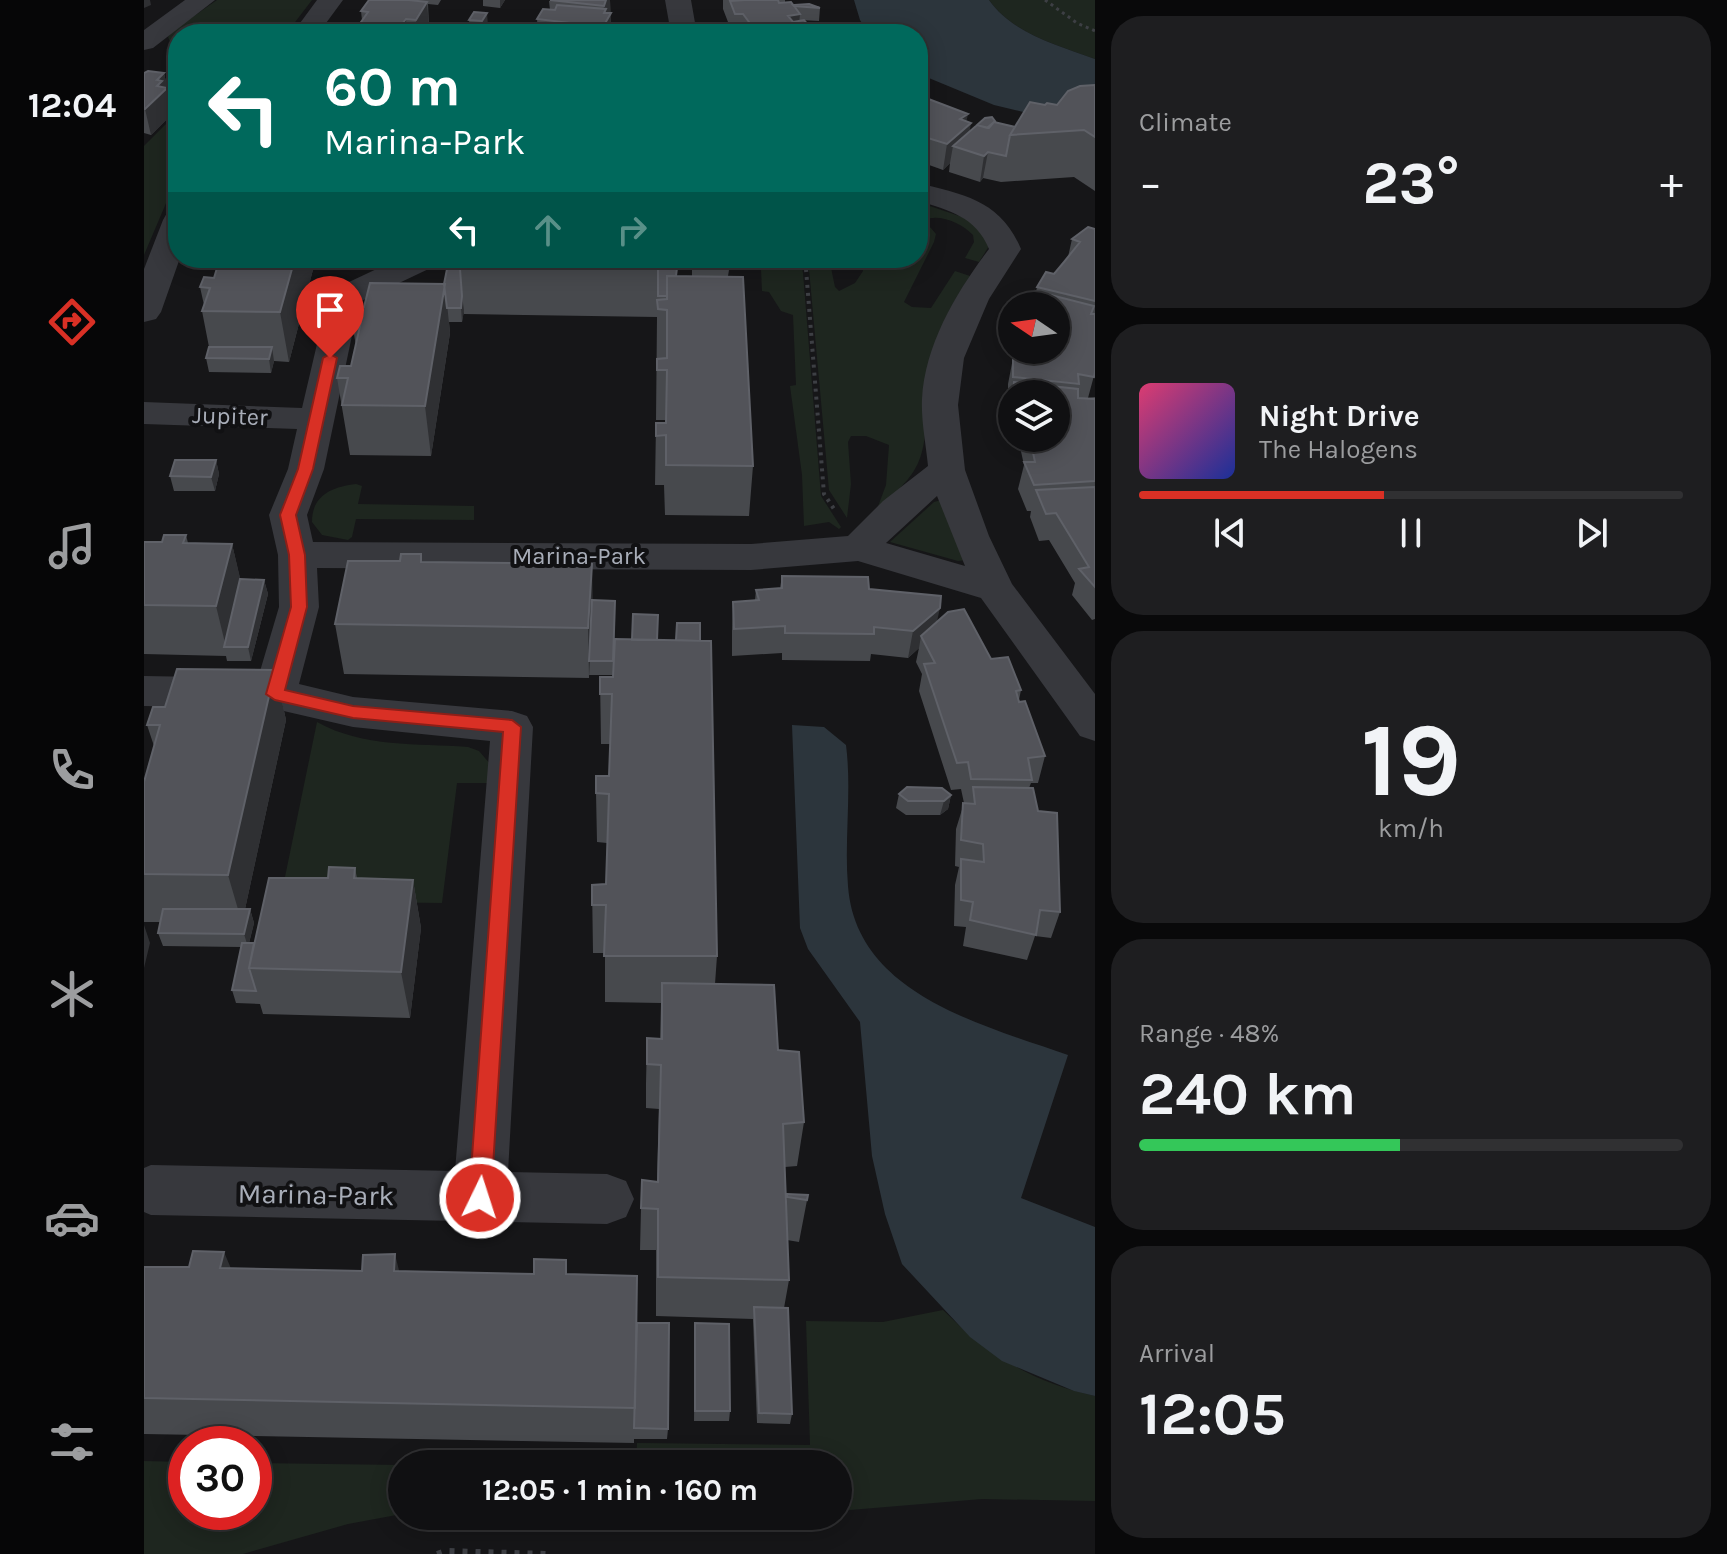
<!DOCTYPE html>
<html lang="en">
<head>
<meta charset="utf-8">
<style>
  :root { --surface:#101012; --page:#1e1e20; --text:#f1f3f6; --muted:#9c9d9f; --line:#303032; --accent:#d93025 }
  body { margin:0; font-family:Karla,sans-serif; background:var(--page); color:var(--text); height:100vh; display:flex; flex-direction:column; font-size:30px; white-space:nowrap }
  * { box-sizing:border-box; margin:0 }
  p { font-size:26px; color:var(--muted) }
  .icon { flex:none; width:44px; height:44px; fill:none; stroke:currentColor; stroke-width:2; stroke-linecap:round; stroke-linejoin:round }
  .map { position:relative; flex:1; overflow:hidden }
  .drawer { display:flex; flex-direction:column; gap:16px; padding:16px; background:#09090a; width:632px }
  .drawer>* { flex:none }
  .top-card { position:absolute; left:24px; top:24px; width:760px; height:244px; border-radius:32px; box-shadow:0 4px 20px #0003,0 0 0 2px var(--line); background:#00695c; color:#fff; overflow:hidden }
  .needle { width:52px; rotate:283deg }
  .tools { position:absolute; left:854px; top:292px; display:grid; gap:16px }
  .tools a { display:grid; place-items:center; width:72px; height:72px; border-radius:50%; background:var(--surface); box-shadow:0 4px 20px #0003,0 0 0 2px var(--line); font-size:40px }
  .speed { position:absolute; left:24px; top:1426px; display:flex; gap:16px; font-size:40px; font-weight:700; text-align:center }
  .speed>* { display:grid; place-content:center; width:104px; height:104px; border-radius:50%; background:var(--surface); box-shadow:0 4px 20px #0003,0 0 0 2px var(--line); line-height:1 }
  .speed .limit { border:12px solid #d22; background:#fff; color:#111 }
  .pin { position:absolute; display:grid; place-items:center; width:68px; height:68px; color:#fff; margin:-82px -34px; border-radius:50% 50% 50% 0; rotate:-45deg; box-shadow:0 0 8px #0007 }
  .pin .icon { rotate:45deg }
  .me { position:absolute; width:88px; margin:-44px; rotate:4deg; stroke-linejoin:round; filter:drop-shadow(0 0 6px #0008) }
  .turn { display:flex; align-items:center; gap:28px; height:168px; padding:0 24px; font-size:36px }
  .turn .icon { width:104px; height:104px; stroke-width:2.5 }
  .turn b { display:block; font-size:56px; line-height:68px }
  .lanes { display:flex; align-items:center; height:76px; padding:0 24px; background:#0003; justify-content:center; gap:40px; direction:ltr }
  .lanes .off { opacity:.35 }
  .big { font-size:60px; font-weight:700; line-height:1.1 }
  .drawer .card { flex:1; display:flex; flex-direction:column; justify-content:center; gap:12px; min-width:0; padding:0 28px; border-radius:32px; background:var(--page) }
  .drawer .dial { align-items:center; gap:0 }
  .dial b { font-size:104px; line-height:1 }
  .song { display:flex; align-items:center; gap:24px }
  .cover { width:96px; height:96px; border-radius:12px; background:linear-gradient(135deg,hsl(340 70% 55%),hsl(230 70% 35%)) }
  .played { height:8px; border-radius:4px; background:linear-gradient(90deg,var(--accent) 45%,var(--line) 45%) }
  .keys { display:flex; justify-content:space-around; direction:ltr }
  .heat { display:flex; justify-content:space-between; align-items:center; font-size:44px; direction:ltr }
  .charge { height:12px; border-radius:6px; background:linear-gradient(90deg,#34c759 48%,var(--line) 0) }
  .trip { position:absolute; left:244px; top:1450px; width:464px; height:80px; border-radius:40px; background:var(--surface); box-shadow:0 4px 20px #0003,0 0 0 2px var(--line); font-weight:700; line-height:80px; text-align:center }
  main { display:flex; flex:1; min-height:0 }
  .tab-bar { display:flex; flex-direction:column; width:144px; justify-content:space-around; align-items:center; background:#060607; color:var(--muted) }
  .tab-bar .icon { width:56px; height:56px }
  .tab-bar .selected { color:var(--accent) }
  .tab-bar b { font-size:36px; color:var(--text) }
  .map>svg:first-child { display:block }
  .green { fill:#1e261f }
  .water { fill:#2c353c }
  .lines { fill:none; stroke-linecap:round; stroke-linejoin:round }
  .path-far2 { stroke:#3d3f44; stroke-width:3; stroke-dasharray:3 4; stroke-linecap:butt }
  .path-far1 { stroke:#3d3f44; stroke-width:4; stroke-dasharray:3 5; stroke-linecap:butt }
  .path { stroke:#3d3f44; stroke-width:6; stroke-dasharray:5 8; stroke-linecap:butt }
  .minor { fill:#37383d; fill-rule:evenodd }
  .wall { fill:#47494d; fill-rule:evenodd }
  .shaded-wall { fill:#2f3033 }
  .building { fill:#525359; stroke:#5f6168; stroke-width:2 }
  .route { fill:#d93025; stroke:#8d1f18; stroke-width:2 }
  .labels { text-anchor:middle; stroke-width:8; stroke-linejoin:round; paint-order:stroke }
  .street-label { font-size:24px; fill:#a8adb8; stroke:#111113 }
  .near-street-label { font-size:28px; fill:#a8adb8; stroke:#111113 }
</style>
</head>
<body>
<main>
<nav class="tab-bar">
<b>12:04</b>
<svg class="icon selected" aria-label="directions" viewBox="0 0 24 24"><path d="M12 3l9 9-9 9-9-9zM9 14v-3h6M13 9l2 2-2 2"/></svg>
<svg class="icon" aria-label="music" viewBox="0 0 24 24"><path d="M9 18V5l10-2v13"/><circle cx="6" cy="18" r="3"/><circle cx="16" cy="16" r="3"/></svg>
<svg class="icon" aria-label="phone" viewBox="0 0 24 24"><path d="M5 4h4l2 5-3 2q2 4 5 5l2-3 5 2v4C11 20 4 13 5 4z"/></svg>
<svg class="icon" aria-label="climate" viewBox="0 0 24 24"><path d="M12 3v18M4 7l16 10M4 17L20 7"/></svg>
<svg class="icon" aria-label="car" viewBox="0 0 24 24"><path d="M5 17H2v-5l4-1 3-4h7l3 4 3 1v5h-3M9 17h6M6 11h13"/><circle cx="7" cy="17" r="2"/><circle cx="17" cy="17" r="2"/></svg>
<svg class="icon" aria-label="filters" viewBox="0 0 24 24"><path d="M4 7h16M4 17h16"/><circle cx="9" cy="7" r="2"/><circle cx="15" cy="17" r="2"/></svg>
</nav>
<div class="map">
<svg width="951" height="1554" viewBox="0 0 951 1554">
  <rect width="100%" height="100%" fill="#161618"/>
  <path class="green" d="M73,0H168L142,34H34V47L27,44L24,37L27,32Z
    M845,0H951V59C914,45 869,34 845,0Z
    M34,112V175L0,255V146Z
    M774,202L830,221L845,246L835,262L821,258L830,242L829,235C818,223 795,213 780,220L792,234L790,242L760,302L768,307L787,308L811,271L826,276C807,304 792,333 785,366C783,378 784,391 783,403C781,461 777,472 733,509L742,485L745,445L722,436H707L704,442L707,484L703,518L685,490L664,258H685L691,287L695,291L711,283L719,271L715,258H774Z
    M642,258H656L659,273L677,496L697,527L695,529L685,522L660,526L658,475L646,386L652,385L649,315L637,311L625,292L618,291L617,270L643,269Z
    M212,484L218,486L214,504L330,506V520L212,519L208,537L204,540L178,535L168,522C168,495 188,487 212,484Z
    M801,499L822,560L814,561L746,542L790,502Z
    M173,722C220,748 272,743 324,747L335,751L347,765L346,783H313L298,903L136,901Z
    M799,1310C844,1355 888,1382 951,1396V1501L838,1499L694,1511V1464H492L493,1443L666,1445L662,1321L739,1322Z
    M0,1461L42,1462V1512H110V1463L258,1465V1514L204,1524L99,1554H0Z"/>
  <path class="water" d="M710,0H845C869,34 914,45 951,59V129L850,105L780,76L774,72V34H725L716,20Z
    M648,725L680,727L702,745C708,792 700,839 704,886C712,995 840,1025 924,1055L877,1198L951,1227V1396L930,1391L858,1361L826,1337L758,1264L741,1214L728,1156L716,1022L664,949L656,928Z"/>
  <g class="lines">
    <path class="path-far2" d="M901,0L933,23L951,31
      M659,258L662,271"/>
    <path class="path-far1" d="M662,269L680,494L690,509"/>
    <path class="path" d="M293,1554L302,1551L402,1554"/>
    <path class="minor" d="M41,0H71L9,48L0,50V30Z
      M173,0H199L174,34H148Z
      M521,0H547L553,34H527Z
      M774,183C821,195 856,200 877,249L845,299L820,358L814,405L821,470L845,536L868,584L951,694V741L936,736L837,598L714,561L607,570L173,568L175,607L155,684L209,697L368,711L383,716L389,727L364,1172L463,1174L482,1181L490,1199L482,1217L463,1224L7,1215L0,1212V1168L7,1165L311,1171L346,741L209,727L131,709L0,706V676L114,678L135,607L134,555L125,515L144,469L153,429L0,424V402L158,408L184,297L188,290L256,258H298L293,265L215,302L180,469L163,515L169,542L607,544L704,536L739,501L784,466C782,444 777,421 778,399C781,344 813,291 845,249C832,217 805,210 774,201ZM793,496L821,566L742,543Z
      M34,211L36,258L17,312L12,319L0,322V269L19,220L23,213Z"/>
  </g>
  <path class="wall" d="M225,0H297L294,5L284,4L285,26L280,34H216L215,25L218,20L217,11Z
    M339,0H361L356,8L339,6Z
    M466,0L467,32L473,34H394L393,19L406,10L405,1Z
    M579,0H641V3L649,5L676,8L675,21L656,20L671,34H588L585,22H584L579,9Z
    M330,12L344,26L339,34L326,33L325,20Z
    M0,73H20L29,113L7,135L0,133Z
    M951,85V191L930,177L857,182L839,178L836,182L805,172L806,163L799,170L774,161V95L822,121L826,131L851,121V123L871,127L901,105H913Z
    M951,229V372L944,398L951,397V619L948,620L928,595L931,583L905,540L895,541L886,517L887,511H883L874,489L880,465L874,438H912V394H868V430L863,429L865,404H864V384L869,358L879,359L912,350L892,292L893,287L910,274L924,257L928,239Z
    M76,258H172L145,362L130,361L127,373L65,372L62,358L65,347L58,311L60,305L56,287L70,278Z
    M514,258V300V258H587L584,276L609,466L605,516L521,515L520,485H511L512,423H521V420H512L513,317L320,314V310L318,322H305L306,333L287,456L206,455L193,378L207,366L212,346L207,317L220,307L300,284L316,269V266ZM533,269H548V276H532Z
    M72,460L75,474L71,491H30L26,476Z
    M42,535L44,543L88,544L96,579L120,580L124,594L107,661H83L82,656L0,654V542H18Z
    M278,562L448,564V600L471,615L469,675H445V674V678L200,674L191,624Z
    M638,576L725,589L793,622L847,659L877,690L875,700L901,756L894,783H887L885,788L916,912L907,938L891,936L883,960L819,946L822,927L810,926L811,885L815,867L811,866L812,829L820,803L817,789L807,790L775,691L778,674L772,662L775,648L764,658L727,654L726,661L638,660V653L588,656V629L589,602L611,600L612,590L636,588Z
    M513,640L573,956L571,984L634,1050L660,1122L653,1166L641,1167L642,1202L643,1194L664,1195L655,1242L643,1240L645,1280L640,1308L648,1414L646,1424L613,1423L609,1319L512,1316V1250H496L497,1208L513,1182L515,1109L502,1108V1083L503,1038L516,1039L517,1003L461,1002V953H449L448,885L462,884L463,843L453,842L452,793L465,776L467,744H457L456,677H469Z
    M131,670L142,720L101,909H106L110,923L105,943H110L184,878L211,868L213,878L269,880L277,928L266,1018L119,1014L116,1004L92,1003L88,990L97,947L19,946L14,933L16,922H0V782L10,746L3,725L21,707Z
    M755,794L807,795L804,809L796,815H762L752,808Z
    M422,1260L423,1274L493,1276L491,1415L524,1429L523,1439H490V1443L0,1434V1267L390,1274Z
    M551,1323L586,1411L585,1421H550Z"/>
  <path class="shaded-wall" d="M0,0H6L7,5L0,8Z
    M356,0H361L356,8Z
    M460,0H466L467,34H459Z
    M283,2L285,26L280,34H273L272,20Z
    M343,13L344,26L339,34L338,21Z
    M656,14L654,34L644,16Z
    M262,19L263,34H255L254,29Z
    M20,73L29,113L7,135L1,109L13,80Z
    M824,114L821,128L827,123L823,148L809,146L806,163L799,170L803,144L816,119Z
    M844,152L839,178L836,182L840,156Z
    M151,258H172L145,362L136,312Z
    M301,284L306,333L287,456L281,406Z
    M318,296L320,310L318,322L317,308Z
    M128,347L130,361L127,373L125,359Z
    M72,460L75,474L71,491L67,477Z
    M88,544L100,594L82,647L72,606Z
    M448,564L449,615L445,678L444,628Z
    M120,580L124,594L107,661L104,647Z
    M796,608L790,635L777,636L775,648L764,658L769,631Z
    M131,670L142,720L98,923L84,875Z
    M807,795L804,809L796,815L800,801Z
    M269,880L277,928L266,1018L257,972Z
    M106,909L110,923L104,947L100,934Z
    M0,925L6,943L0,968Z
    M80,1252L97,1292L76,1268Z
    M251,1254L261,1295L250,1271Z"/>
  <path class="building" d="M225,0H265L283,2L272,20L262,19L254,29L215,25L224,12L217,11Z
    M406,0H462L460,6Z
    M601,0H634L635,3L647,2L656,14L644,16L649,22L660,20L671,33L614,34L599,14H591L586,1Z
    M665,4L676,8L650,6L649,5Z
    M413,5L462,9L460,13H467L459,27L393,19L399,9L411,10Z
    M330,12L343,13L338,21L325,20Z
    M418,27L473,32L472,34H414Z
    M4,71L20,73L13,80L18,81L13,86L23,88L1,109H0V73Z
    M951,85V137L940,130L866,135L886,102L901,105L903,103L913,105L924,91L936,86Z
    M774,95L824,114L816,119L827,123L803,144L774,135V133L777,131L774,130Z
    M848,117L851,121L843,128L833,125L841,118Z
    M850,122L871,127L866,135L862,156L844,152L840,156L809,146L833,125L845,128Z
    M944,227L951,229V301L893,287L902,272L910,274L920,262L936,242L928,239Z
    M76,258H151L136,312L58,311L66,288L56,287L60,277L70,278Z
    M317,258H514V268L316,266Z
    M548,258H584L585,267H549Z
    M514,268H533L532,276H523V296H514Z
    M303,269H316L318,296L317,308H303L300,284Z
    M523,276L599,277L609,466L522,465V435L512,436V423H522L523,370H513V359L523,358V310L514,309L513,300L523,299Z
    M226,283L301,284L281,406L198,405L204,378H193L196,366H207L218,317H207L210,306L220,307Z
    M891,291L950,306L947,314H951V372L950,377L934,374L935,384L869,377V358L879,359L882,350H912V306H883Z
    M65,347H128L125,359L62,358Z
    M870,382L934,389V398L951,399V481L890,485L880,462H891L886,438H912V394H869Z
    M31,460H72L67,477L26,476Z
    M951,487V587L935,569L945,567L912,513L902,514L892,490Z
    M20,535H42L39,543L88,544L72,606L0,605V542H18Z
    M257,554H277V562L375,563V555H396V564H448L444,628L191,624L204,561H256Z
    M638,576L724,577L725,589L797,596L796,608L769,631L730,627V634L641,633V626L590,629L589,602L615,600L612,590L638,588Z
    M96,579L120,580L104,647H80Z
    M448,600L471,601L469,661H445Z
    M820,609L847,659L864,657L877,690L872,691L875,702L881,701L901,756L884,758L888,780L827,779L824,762L813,763L780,664L791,663L777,636L804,612Z
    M489,614L514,615L513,640H488Z
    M533,623H556V641L532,640Z
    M471,639L567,641L573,956H460L462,905H448V885L462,884L465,794L452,793V776H465L468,694H456V677H469Z
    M33,669L131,670L84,875L0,874V782L16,725H3L9,707H21Z
    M763,787L798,788L807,795L800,801H764L755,794Z
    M829,787L889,788L894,811L913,813L916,912L896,910L892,935L826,920L829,902L817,900V859L840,862L839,844L817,840L819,803L831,804Z
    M185,867L211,868L210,878L269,880L257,972L105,968L125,878H184Z
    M19,909H106L100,934L14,933Z
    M98,943H110L105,968L112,991L88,990Z
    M518,983L630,985L634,1050L655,1052L660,1122L639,1124L645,1280L514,1277V1209L497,1208L498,1180L514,1182L517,1065L503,1064V1038L518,1039Z
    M643,1194L664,1195L663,1200L643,1197Z
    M49,1251L80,1252L76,1268L218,1271L219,1255L251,1254L250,1271L390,1274V1259L422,1260V1274L493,1276L491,1408L0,1398V1267H45Z
    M610,1307L644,1308L648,1414L615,1413Z
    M493,1323H525L524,1429L490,1428Z
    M551,1323L585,1324L586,1411H551Z"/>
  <path class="route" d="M186,354L193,358L169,469L152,515L161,555L163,607L141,690L209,706L368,720L377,727L347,1198L344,1205L336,1208L328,1205L325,1198L359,732L209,718L131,700L122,694L147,607L145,555L136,515L154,469L179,358Z"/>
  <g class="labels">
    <g class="street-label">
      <text transform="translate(86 416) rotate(2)" y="8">Jupiter</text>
      <text x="435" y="564">Marina-Park</text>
    </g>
    <g class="near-street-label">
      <text transform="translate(172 1194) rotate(1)" y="10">Marina-Park</text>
    </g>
  </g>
</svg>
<div class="tools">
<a><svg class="needle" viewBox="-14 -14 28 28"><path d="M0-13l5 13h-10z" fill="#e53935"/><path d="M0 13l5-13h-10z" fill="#9c9d9f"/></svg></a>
<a><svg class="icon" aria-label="layers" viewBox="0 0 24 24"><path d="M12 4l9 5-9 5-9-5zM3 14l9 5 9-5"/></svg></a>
</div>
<div class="speed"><div class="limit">30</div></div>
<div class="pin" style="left:186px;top:358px;background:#d93025"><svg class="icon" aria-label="arrive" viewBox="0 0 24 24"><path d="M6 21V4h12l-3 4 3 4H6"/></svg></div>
<svg class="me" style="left:336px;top:1198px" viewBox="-20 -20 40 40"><circle r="17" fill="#d93025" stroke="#fff" stroke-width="3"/><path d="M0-11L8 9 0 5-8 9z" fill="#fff"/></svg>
<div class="trip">12:05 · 1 min · 160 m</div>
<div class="top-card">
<div class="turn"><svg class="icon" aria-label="left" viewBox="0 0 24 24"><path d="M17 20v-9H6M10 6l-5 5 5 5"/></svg><div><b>60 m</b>Marina-Park</div></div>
<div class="lanes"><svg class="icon" aria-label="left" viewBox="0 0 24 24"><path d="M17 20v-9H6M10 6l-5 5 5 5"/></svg><svg class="icon off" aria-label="ahead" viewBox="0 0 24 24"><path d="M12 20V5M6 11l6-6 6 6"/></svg><svg class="icon off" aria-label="right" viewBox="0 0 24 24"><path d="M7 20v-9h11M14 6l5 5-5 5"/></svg></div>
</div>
</div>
<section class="drawer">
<div class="card"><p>Climate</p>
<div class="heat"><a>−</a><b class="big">23°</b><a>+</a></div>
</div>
<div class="card">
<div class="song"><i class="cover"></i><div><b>Night Drive</b><p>The Halogens</p></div></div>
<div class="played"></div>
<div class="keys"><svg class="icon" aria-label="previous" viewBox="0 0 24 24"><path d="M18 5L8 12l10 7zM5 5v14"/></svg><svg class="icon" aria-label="pause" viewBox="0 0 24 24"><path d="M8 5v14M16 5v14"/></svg><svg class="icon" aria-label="next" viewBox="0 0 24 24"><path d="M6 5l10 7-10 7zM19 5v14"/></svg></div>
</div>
<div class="card dial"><b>19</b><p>km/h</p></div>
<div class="card"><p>Range · 48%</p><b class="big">240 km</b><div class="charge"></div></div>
<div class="card"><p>Arrival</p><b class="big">12:05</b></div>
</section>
</main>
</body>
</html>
